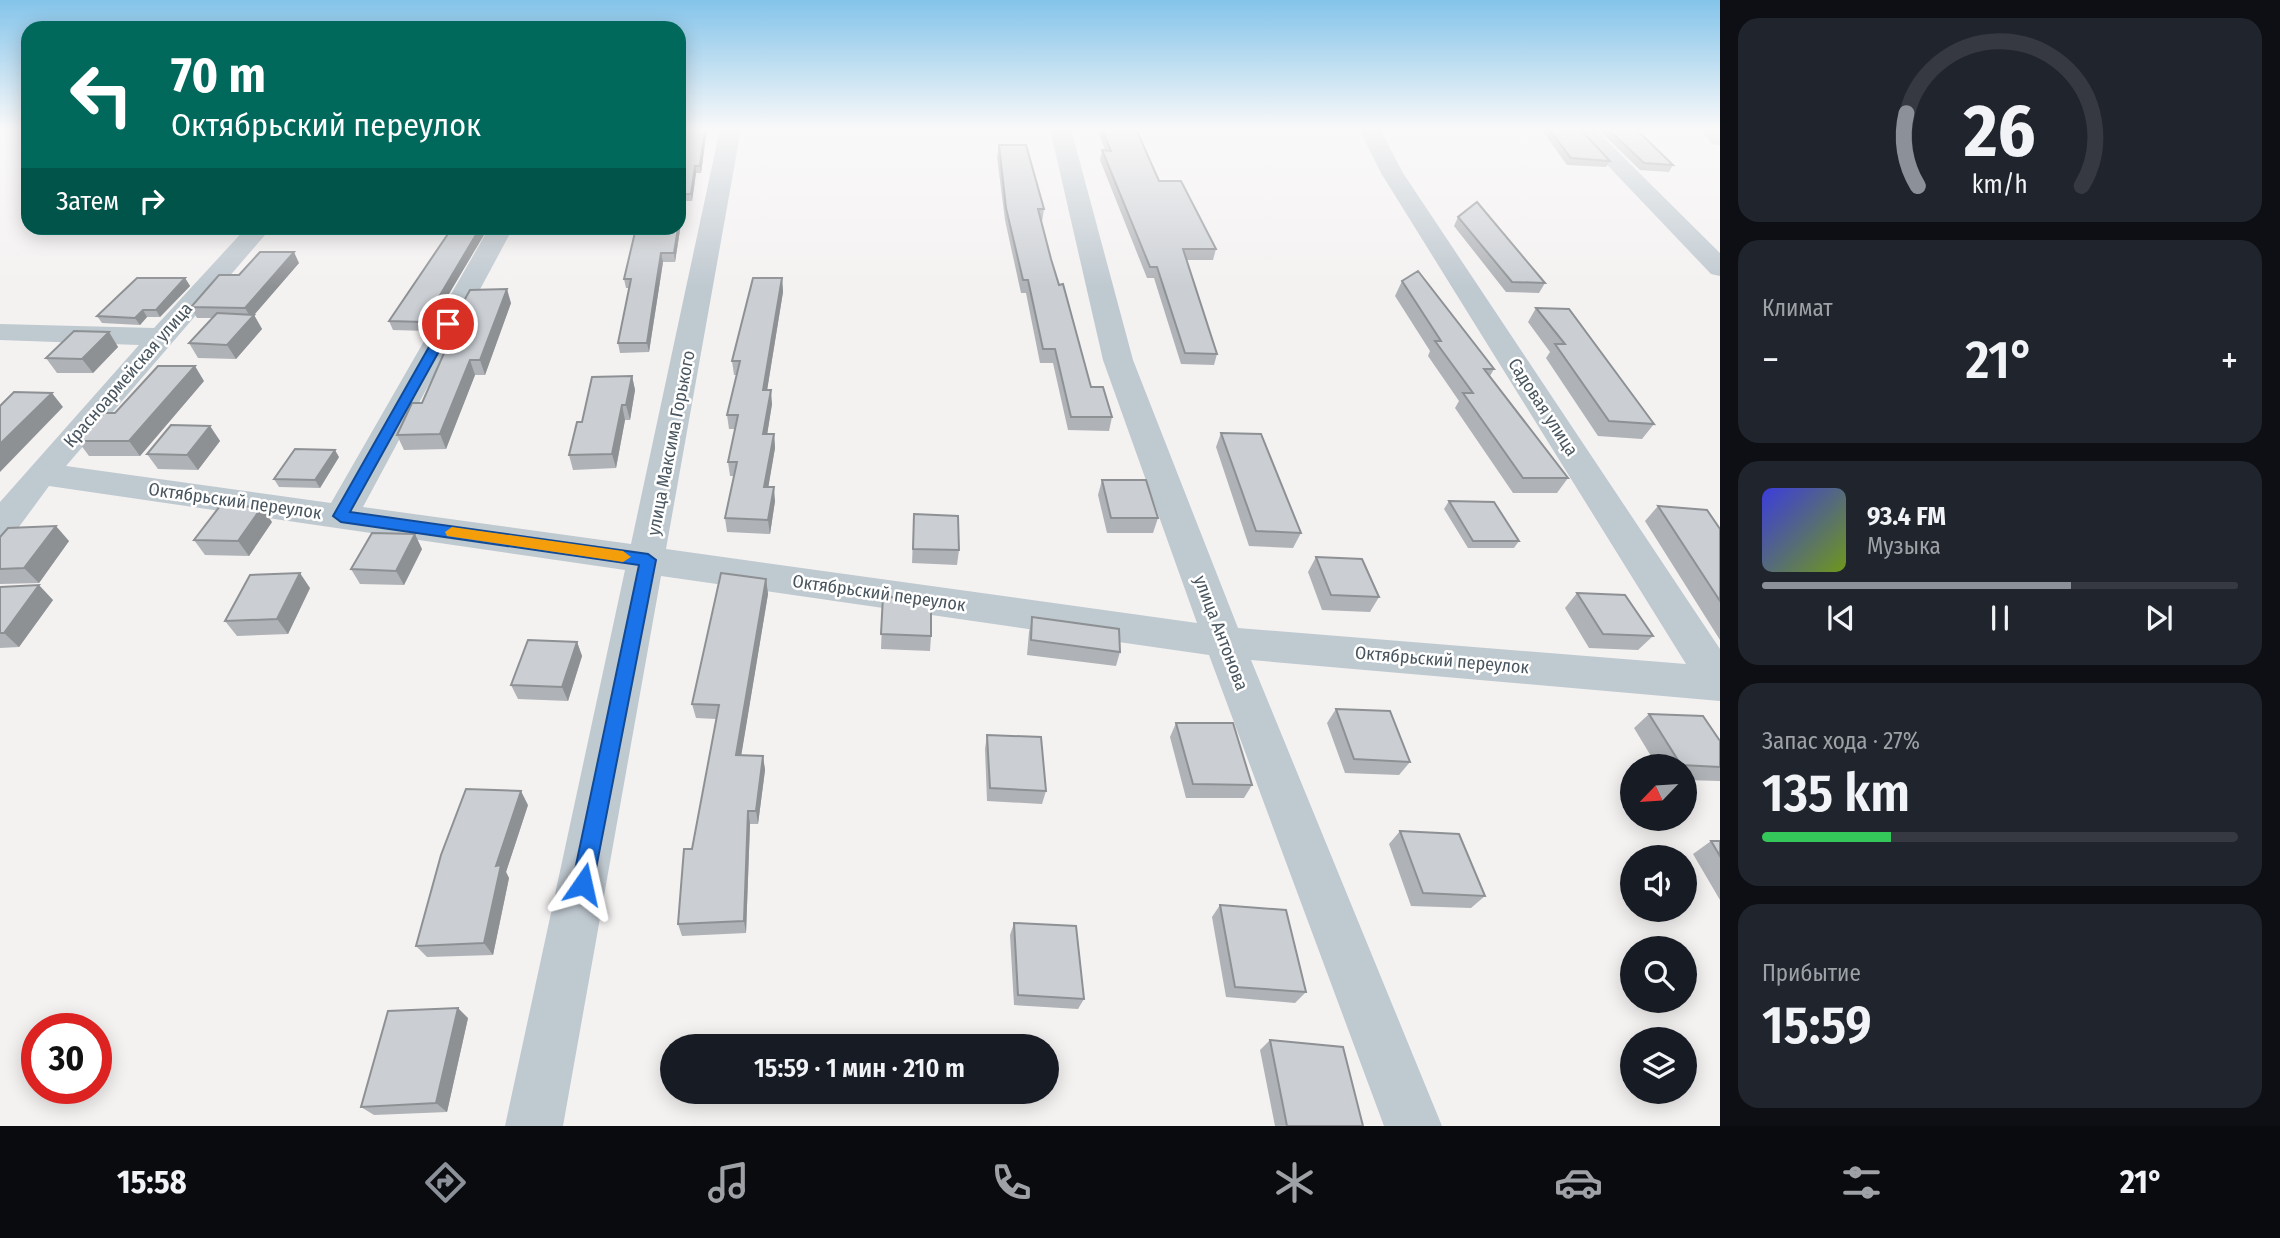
<!DOCTYPE html>
<html lang="ru">
<head>
<meta charset="utf-8">
<style>
  :root { --surface:#171b24; --page:#20242c; --text:#f1f3f6; --muted:#9ea1a6; --line:#363941; --accent:#8c9099 }
  body { margin:0; font-family:"Fira Sans Condensed",sans-serif; background:var(--page); color:var(--text); height:100vh; display:flex; flex-direction:column; font-size:26px; white-space:nowrap }
  * { box-sizing:border-box; margin:0 }
  p { font-size:23px; color:var(--muted) }
  .icon { flex:none; width:38px; height:38px; fill:none; stroke:currentColor; stroke-width:2; stroke-linecap:round; stroke-linejoin:round }
  .map { position:relative; flex:1; overflow:hidden }
  .drawer { display:flex; flex-direction:column; gap:18px; padding:18px; background:#0d0f14; width:560px }
  .drawer>* { flex:none }
  .banner { position:absolute; left:21px; top:21px; width:665px; height:214px; border-radius:21px; box-shadow:0 4px 18px #0003; background:#00695c; color:#fff; overflow:hidden }
  .needle { width:46px; rotate:245deg }
  .controls { position:absolute; left:1620px; top:754px; display:grid; gap:14px }
  .controls a { display:grid; place-items:center; width:77px; height:77px; border-radius:50%; background:var(--surface); box-shadow:0 4px 18px #0003; font-size:35px }
  .speed { position:absolute; left:21px; top:1013px; display:flex; gap:14px; font-size:35px; font-weight:700; text-align:center }
  .speed>* { display:grid; place-content:center; width:91px; height:91px; border-radius:50%; background:var(--surface); box-shadow:0 4px 18px #0003; line-height:1 }
  .speed .limit { border:10px solid #d22; background:#fff; color:#111 }
  .pin { position:absolute; display:grid; place-items:center; width:60px; height:60px; color:#fff; margin:-30px; border:4px solid #fff; border-radius:50%; box-shadow:0 2px 7px #0007 }
  .me { position:absolute; width:77px; margin:-38px; rotate:11deg; stroke-linejoin:round; filter:drop-shadow(0 0 5px #0008) }
  .turn { display:flex; align-items:center; gap:24px; height:147px; padding:0 35px; font-size:32px }
  .turn .icon { width:91px; height:91px; stroke-width:2.5 }
  .turn b { display:block; font-size:49px; line-height:60px }
  .then { display:flex; align-items:center; height:66px; padding:0 35px; background:#0003; gap:14px; font-size:26px }
  .big { font-size:52px; font-weight:600; line-height:1.1 }
  .drawer .widget { flex:1; display:flex; flex-direction:column; justify-content:center; gap:10px; min-width:0; padding:0 24px; border-radius:21px; background:var(--page) }
  .drawer .dial { align-items:center; gap:0 }
  .dial svg { height:182px; overflow:visible; fill:none; stroke:var(--line); stroke-width:7; stroke-linecap:round; text-anchor:middle }
  .dial text { fill:var(--text); stroke:none }
  .song { display:flex; align-items:center; gap:21px }
  .cover { width:84px; height:84px; border-radius:10px; background:linear-gradient(135deg,hsl(240 70% 55%),hsl(80 70% 35%)) }
  .played { height:7px; border-radius:4px; background:linear-gradient(90deg,var(--accent) 65%,var(--line) 65%) }
  .keys { display:flex; justify-content:space-around; direction:ltr }
  .heat { display:flex; justify-content:space-between; align-items:center; font-size:38px; direction:ltr }
  .charge { height:10px; border-radius:5px; background:linear-gradient(90deg,#34c759 27%,var(--line) 0) }
  .trip { position:absolute; left:660px; top:1034px; width:399px; height:70px; border-radius:35px; background:var(--surface); box-shadow:0 4px 18px #0003; font-weight:600; line-height:70px; text-align:center }
  .tab-bar { display:flex; height:112px; justify-content:space-around; align-items:center; background:#090b0e; color:var(--muted) }
  .tab-bar .icon { width:49px; height:49px }
  .tab-bar .active { color:var(--accent) }
  .tab-bar b { font-size:32px; color:var(--text) }
  main { display:flex; flex:1; min-height:0 }
  .map>svg:first-child { display:block }
  .lines { fill:none; stroke-linecap:round; stroke-linejoin:round }
  .minor { fill:#bfc9d0; fill-rule:evenodd }
  .wall { fill:#afb2b6 }
  .shaded-wall { fill:#8e9194 }
  .building { fill:#cbcfd4; stroke:#8e9194; stroke-width:2 }
  .route { fill:#1a73e8; stroke:#114b97; stroke-width:2 }
  .slow { fill:#f59e0b }
  .labels { text-anchor:middle; stroke-width:5; stroke-linejoin:round; paint-order:stroke }
  .street-label { font-size:18px; fill:#49565f; stroke:#fff }
</style>
</head>
<body>
<main>
<div class="map">
<svg width="1720" height="1126" viewBox="0 0 1720 1126">
  <rect width="100%" height="100%" fill="#f4f1f1"/>
  <g class="lines">
    <path class="minor" d="M720,129H741L666,549L1197,623L1103,360L1050,129H1071L1133,360L1238,628L1686,664L1381,173L1359,129H1380L1403,173L1720,649V701L1251,660L1442,1126H1384L1209,655L661,576L563,1126H505L625,570L49,486L13,535L0,538V502L139,345L0,340V324L154,328L246,228H271L66,466L331,503L489,228H513L363,507L631,544Z
      M1573,129H1595L1720,253V276L1711,274Z
      M1700,129H1720V145L1712,144Z"/>
  </g>
  <path class="wall" d="M679,129H707L701,173H696L692,201H679Z
    M1097,129H1136L1159,181L1216,249L1213,260H1186L1217,354L1214,365L1181,364L1154,278H1147L1100,160L1102,150H1105Z
    M1541,129H1580L1610,161L1606,167L1567,165Z
    M1598,129H1636L1673,165L1669,172L1640,170Z
    M999,145L1044,209L1042,222H1041L1051,259L1091,387L1112,417L1109,431L1068,430L1053,363H1040L1026,293H1021L1005,220L997,157Z
    M682,217L675,262H663L649,352L620,353L618,343L629,288H626L624,279Z
    M1458,217L1545,283L1539,293L1506,292L1454,226Z
    M452,228H488L427,331L393,330L389,321Z
    M299,263L254,315L262,329L236,359L198,358L189,343L213,318H197L191,307L239,275Z
    M185,278L190,286L160,317H147L140,325L102,323L97,316Z
    M782,278L783,292L767,390L772,404L767,434H774L775,448L768,487L775,501L770,534L727,532L725,518L734,476H730L728,462L735,429H729L727,415L737,375H734L732,361Z
    M1402,281L1494,369L1490,376L1568,478L1557,493H1513L1455,408L1459,401L1428,356L1430,351L1395,296Z
    M511,303L485,375H475L446,449L404,450L397,435L422,403L457,322L455,317Z
    M1536,308L1654,424L1642,439L1598,436L1546,358L1550,352L1528,322Z
    M109,332L118,347L93,373H57L46,358Z
    M632,376L635,390L630,420H625L616,468L573,470L569,455L582,422Z
    M204,381L140,456H89L78,441Z
    M210,426L220,441L198,470L158,469L147,454Z
    M1221,433L1301,533L1293,548L1249,546L1216,447Z
    M339,457L320,488L279,487L274,479Z
    M1102,480L1158,518L1153,533H1107L1098,495Z
    M1449,501L1519,541L1514,548H1468L1444,509Z
    M1658,506L1720,529V640L1645,521Z
    M914,514L959,550L957,565L912,563Z
    M272,522L249,556L205,555L194,540Z
    M0,537L69,541L39,583L0,584Z
    M422,549L404,585L360,584L351,569Z
    M1316,557L1379,597L1370,612L1322,610L1308,572Z
    M766,579L768,594L741,755L763,756L765,770L758,824H750L746,933L682,936L678,924L716,719L696,718L692,704Z
    M0,587L53,600L19,647L0,648Z
    M310,588L288,634L237,636L225,621Z
    M1577,593L1653,636L1638,650L1589,648L1565,608Z
    M883,596L931,636L930,651L881,649Z
    M1032,617L1120,652L1116,666L1027,655L1029,632Z
    M577,642L582,656L568,701L518,699L511,685Z
    M1336,709L1410,762L1399,775L1345,773L1327,723Z
    M1649,714L1720,741V781L1685,780V766H1657L1634,728Z
    M1176,723L1252,785L1244,798H1186L1170,737Z
    M987,735L1046,791L1042,804L987,801L985,749Z
    M528,805L506,872L509,878L493,955L427,957L416,946Z
    M1400,831L1485,896L1471,908L1411,906L1389,844Z
    M1711,841H1720V900L1693,854Z
    M1220,905L1306,992L1295,1003L1226,997L1212,917Z
    M1014,923L1084,999L1078,1009L1014,1005L1010,935Z
    M468,1018L447,1112L374,1115L361,1107Z
    M1270,1040L1363,1126H1275L1260,1050Z"/>
  <path class="shaded-wall" d="M705,129H707L701,173L700,166Z
    M695,166L696,173L692,201L691,194Z
    M681,208L682,217L675,262L674,253L678,228H679Z
    M480,228H488L427,331L424,322Z
    M294,252L299,263L254,315L262,329L236,359L227,345L251,318L245,308Z
    M661,253L663,262L649,352L647,343Z
    M185,278L190,286L160,317L156,310Z
    M782,278L783,292L765,403L763,390Z
    M507,289L511,303L485,375L480,360Z
    M143,310L147,317L140,325L135,318Z
    M109,332L118,347L93,373L82,359Z
    M470,360L475,375L446,449L440,434Z
    M195,366L204,381L140,456L129,441Z
    M632,376L635,390L630,420L626,405Z
    M771,390L772,404L765,448L763,434Z
    M52,393L63,407L0,472V444Z
    M622,405L625,420L616,468L612,454Z
    M210,426L220,441L198,470L187,455Z
    M774,434L775,448L766,501L764,487Z
    M335,450L339,457L320,488L315,480Z
    M774,487L775,501L770,534L768,520Z
    M262,507L272,522L249,556L238,541Z
    M56,526L69,541L39,583L24,568Z
    M415,534L422,549L404,585L396,571Z
    M300,573L310,588L288,634L277,619Z
    M766,579L768,594L739,769L736,755Z
    M39,585L53,600L19,647L4,633Z
    M577,642L582,656L568,701L562,687Z
    M763,756L765,770L758,824L756,811Z
    M521,791L528,805L506,872L509,878L493,955L484,943L496,866Z
    M748,811L750,824L746,933L744,921Z
    M458,1008L468,1018L447,1112L436,1103Z"/>
  <path class="building" d="M679,129H705L700,166H695L691,194H679Z
    M1102,129H1136L1159,181H1181L1216,249H1183L1217,354L1185,353L1157,267H1150L1102,150L1111,151Z
    M1549,129H1580L1610,161L1571,158Z
    M1608,129H1636L1673,165L1644,163Z
    M999,145H1026L1044,209H1038L1051,259L1059,285L1063,284L1091,387H1103L1112,417H1071L1055,349H1043L1028,280H1023L1006,208Z
    M1477,202L1545,283L1512,282L1458,217Z
    M452,228H480L424,322L389,321Z
    M636,228H678L674,253H661L647,343H618L631,279H624Z
    M260,252H294L245,308L191,307L219,275H239Z
    M1418,271L1494,369H1484L1568,478H1523L1463,393H1473L1435,341H1441L1402,281Z
    M137,278H185L156,310H143L135,318L97,316Z
    M753,278H782L763,390H771L763,434H774L764,487H774L768,520L725,518L737,462H728L738,415H727L740,361H732Z
    M507,289L480,360H470L440,434L397,435L412,403H422L460,317H455L470,290Z
    M1536,308L1569,309L1654,424L1609,421L1555,344H1565Z
    M217,313L254,315L227,345L189,343Z
    M74,331L109,332L82,359L46,358Z
    M158,366H195L129,441H78L104,413H115Z
    M632,376L626,405H622L612,454L569,455L577,422H582L592,377Z
    M14,392L52,393L0,444V406Z
    M171,425L210,426L187,455L147,454Z
    M1221,433L1261,434L1301,533L1256,531Z
    M295,449L335,450L315,480L274,479Z
    M1102,480H1146L1158,518H1111Z
    M1449,501L1494,502L1519,541H1473Z
    M220,506L262,507L238,541L194,540Z
    M1658,506L1707,510L1720,529V601Z
    M914,514L958,516L959,550L913,549Z
    M56,526L24,568L0,569V537L8,528Z
    M372,533L415,534L396,571L351,569Z
    M1316,557L1362,559L1379,597L1331,595Z
    M300,573L277,619L225,621L250,575Z
    M721,573L766,579L736,755L763,756L756,811H748L744,921L678,924L684,849H692L719,705L692,704Z
    M39,585L4,633H0V587Z
    M1577,593L1625,595L1653,636L1603,634Z
    M883,596L931,603V636L881,634Z
    M1032,617L1119,629L1120,652L1031,640Z
    M528,640L577,642L562,687L511,685Z
    M1336,709L1390,711L1410,762L1354,759Z
    M1649,714L1703,716L1720,741V767L1681,765Z
    M1176,723H1233L1252,785L1193,784Z
    M987,735L1041,737L1046,791L990,788Z
    M466,789L521,791L496,866L501,865L484,943L416,946L441,855Z
    M1400,831L1459,834L1485,896L1423,893Z
    M1711,841H1720V856Z
    M1220,905L1286,910L1306,992L1235,987Z
    M1014,923L1076,926L1084,999L1018,995Z
    M458,1008L436,1103L361,1107L388,1011Z
    M1270,1040L1343,1047L1363,1126H1287Z"/>
  <linearGradient id="sky" x2="0" y2="1"><stop stop-color="#84c4ea"/><stop offset="0.45" stop-color="#faf9f9"/><stop offset="1" stop-color="#faf9f9" stop-opacity="0"/></linearGradient>
  <rect width="1720" height="287" fill="url(#sky)"/>
  <path class="route" d="M448,320L454,324L350,512L648,554L656,560L593,884L590,891L583,894L576,891L572,884L639,565L341,522L333,516L442,324Z"/>
  <path class="slow" d="M452,527L623,551L631,557L623,562L447,536L445,532Z"/>
  <g class="labels">
    <g class="street-label">
      <text transform="translate(128 375) rotate(-49)" y="6">Красноармейская улица</text>
      <text transform="translate(1543 407) rotate(57)" y="6">Садовая улица</text>
      <text transform="translate(671 443) rotate(-79)" y="6">улица Максима Горького</text>
      <text transform="translate(235 501) rotate(8)" y="6">Октябрьский переулок</text>
      <text transform="translate(879 593) rotate(8)" y="6">Октябрьский переулок</text>
      <text transform="translate(1221 633) rotate(69)" y="6">улица Антонова</text>
      <text transform="translate(1442 660) rotate(5)" y="6">Октябрьский переулок</text>
    </g>
  </g>
</svg>
<div class="controls">
<a><svg class="needle" viewBox="-14 -14 28 28"><path d="M0-13l5 13h-10z" fill="#e53935"/><path d="M0 13l5-13h-10z" fill="#9ea1a6"/></svg></a>
<a><svg class="icon" aria-label="sound" viewBox="0 0 24 24"><path d="M4 9h4l5-4v14l-5-4H4zM17 9q2 3 0 6"/></svg></a>
<a><svg class="icon" aria-label="search" viewBox="0 0 24 24"><circle cx="10" cy="10" r="6"/><path d="M15 15l6 6"/></svg></a>
<a><svg class="icon" aria-label="layers" viewBox="0 0 24 24"><path d="M12 4l9 5-9 5-9-5zM3 14l9 5 9-5"/></svg></a>
</div>
<div class="speed"><div class="limit">30</div></div>
<div class="pin" style="left:448px;top:324px;background:#d93025"><svg class="icon" aria-label="arrive" viewBox="0 0 24 24"><path d="M6 21V4h12l-3 4 3 4H6"/></svg></div>
<svg class="me" style="left:583px;top:884px" viewBox="-20 -20 40 40"><path d="M0-17L14 15 0 8-14 15z" fill="#1a73e8" stroke="#fff" stroke-width="4"/></svg>
<div class="trip">15:59 · 1 мин · 210 m</div>
<div class="banner">
<div class="turn"><svg class="icon" aria-label="left" viewBox="0 0 24 24"><path d="M17 20v-9H6M10 6l-5 5 5 5"/></svg><div><b>70 m</b>Октябрьский переулок</div></div>
<div class="then">Затем<svg class="icon" aria-label="right" viewBox="0 0 24 24"><path d="M7 20v-9h11M14 6l5 5-5 5"/></svg></div>
</div>
</div>
<section class="drawer">
<div class="widget dial"><svg viewBox="0 0 100 80">
<path d="M14 69A42 42 0 1 1 86 69"/>
<path d="M14 69A42 42 0 0 1 9 37" stroke="#8c9099"/>
<text x="50" y="56" font-size="32" font-weight="700">26</text>
<text x="50" y="72" font-size="11">km/h</text>
</svg></div>
<div class="widget"><p>Климат</p>
<div class="heat"><a>−</a><b class="big">21°</b><a>+</a></div>
</div>
<div class="widget">
<div class="song"><i class="cover"></i><div><b>93.4 FM</b><p>Музыка</p></div></div>
<div class="played"></div>
<div class="keys"><svg class="icon" aria-label="previous" viewBox="0 0 24 24"><path d="M18 5L8 12l10 7zM5 5v14"/></svg><svg class="icon" aria-label="pause" viewBox="0 0 24 24"><path d="M8 5v14M16 5v14"/></svg><svg class="icon" aria-label="next" viewBox="0 0 24 24"><path d="M6 5l10 7-10 7zM19 5v14"/></svg></div>
</div>
<div class="widget"><p>Запас хода · 27%</p><b class="big">135 km</b><div class="charge"></div></div>
<div class="widget"><p>Прибытие</p><b class="big">15:59</b></div>
</section>
</main>
<nav class="tab-bar">
<b>15:58</b>
<svg class="icon active" aria-label="directions" viewBox="0 0 24 24"><path d="M12 3l9 9-9 9-9-9zM9 14v-3h6M13 9l2 2-2 2"/></svg>
<svg class="icon" aria-label="music" viewBox="0 0 24 24"><path d="M9 18V5l10-2v13"/><circle cx="6" cy="18" r="3"/><circle cx="16" cy="16" r="3"/></svg>
<svg class="icon" aria-label="phone" viewBox="0 0 24 24"><path d="M5 4h4l2 5-3 2q2 4 5 5l2-3 5 2v4C11 20 4 13 5 4z"/></svg>
<svg class="icon" aria-label="climate" viewBox="0 0 24 24"><path d="M12 3v18M4 7l16 10M4 17L20 7"/></svg>
<svg class="icon" aria-label="car" viewBox="0 0 24 24"><path d="M5 17H2v-5l4-1 3-4h7l3 4 3 1v5h-3M9 17h6M6 11h13"/><circle cx="7" cy="17" r="2"/><circle cx="17" cy="17" r="2"/></svg>
<svg class="icon" aria-label="filters" viewBox="0 0 24 24"><path d="M4 7h16M4 17h16"/><circle cx="9" cy="7" r="2"/><circle cx="15" cy="17" r="2"/></svg>
<b>21°</b>
</nav>
</body>
</html>
